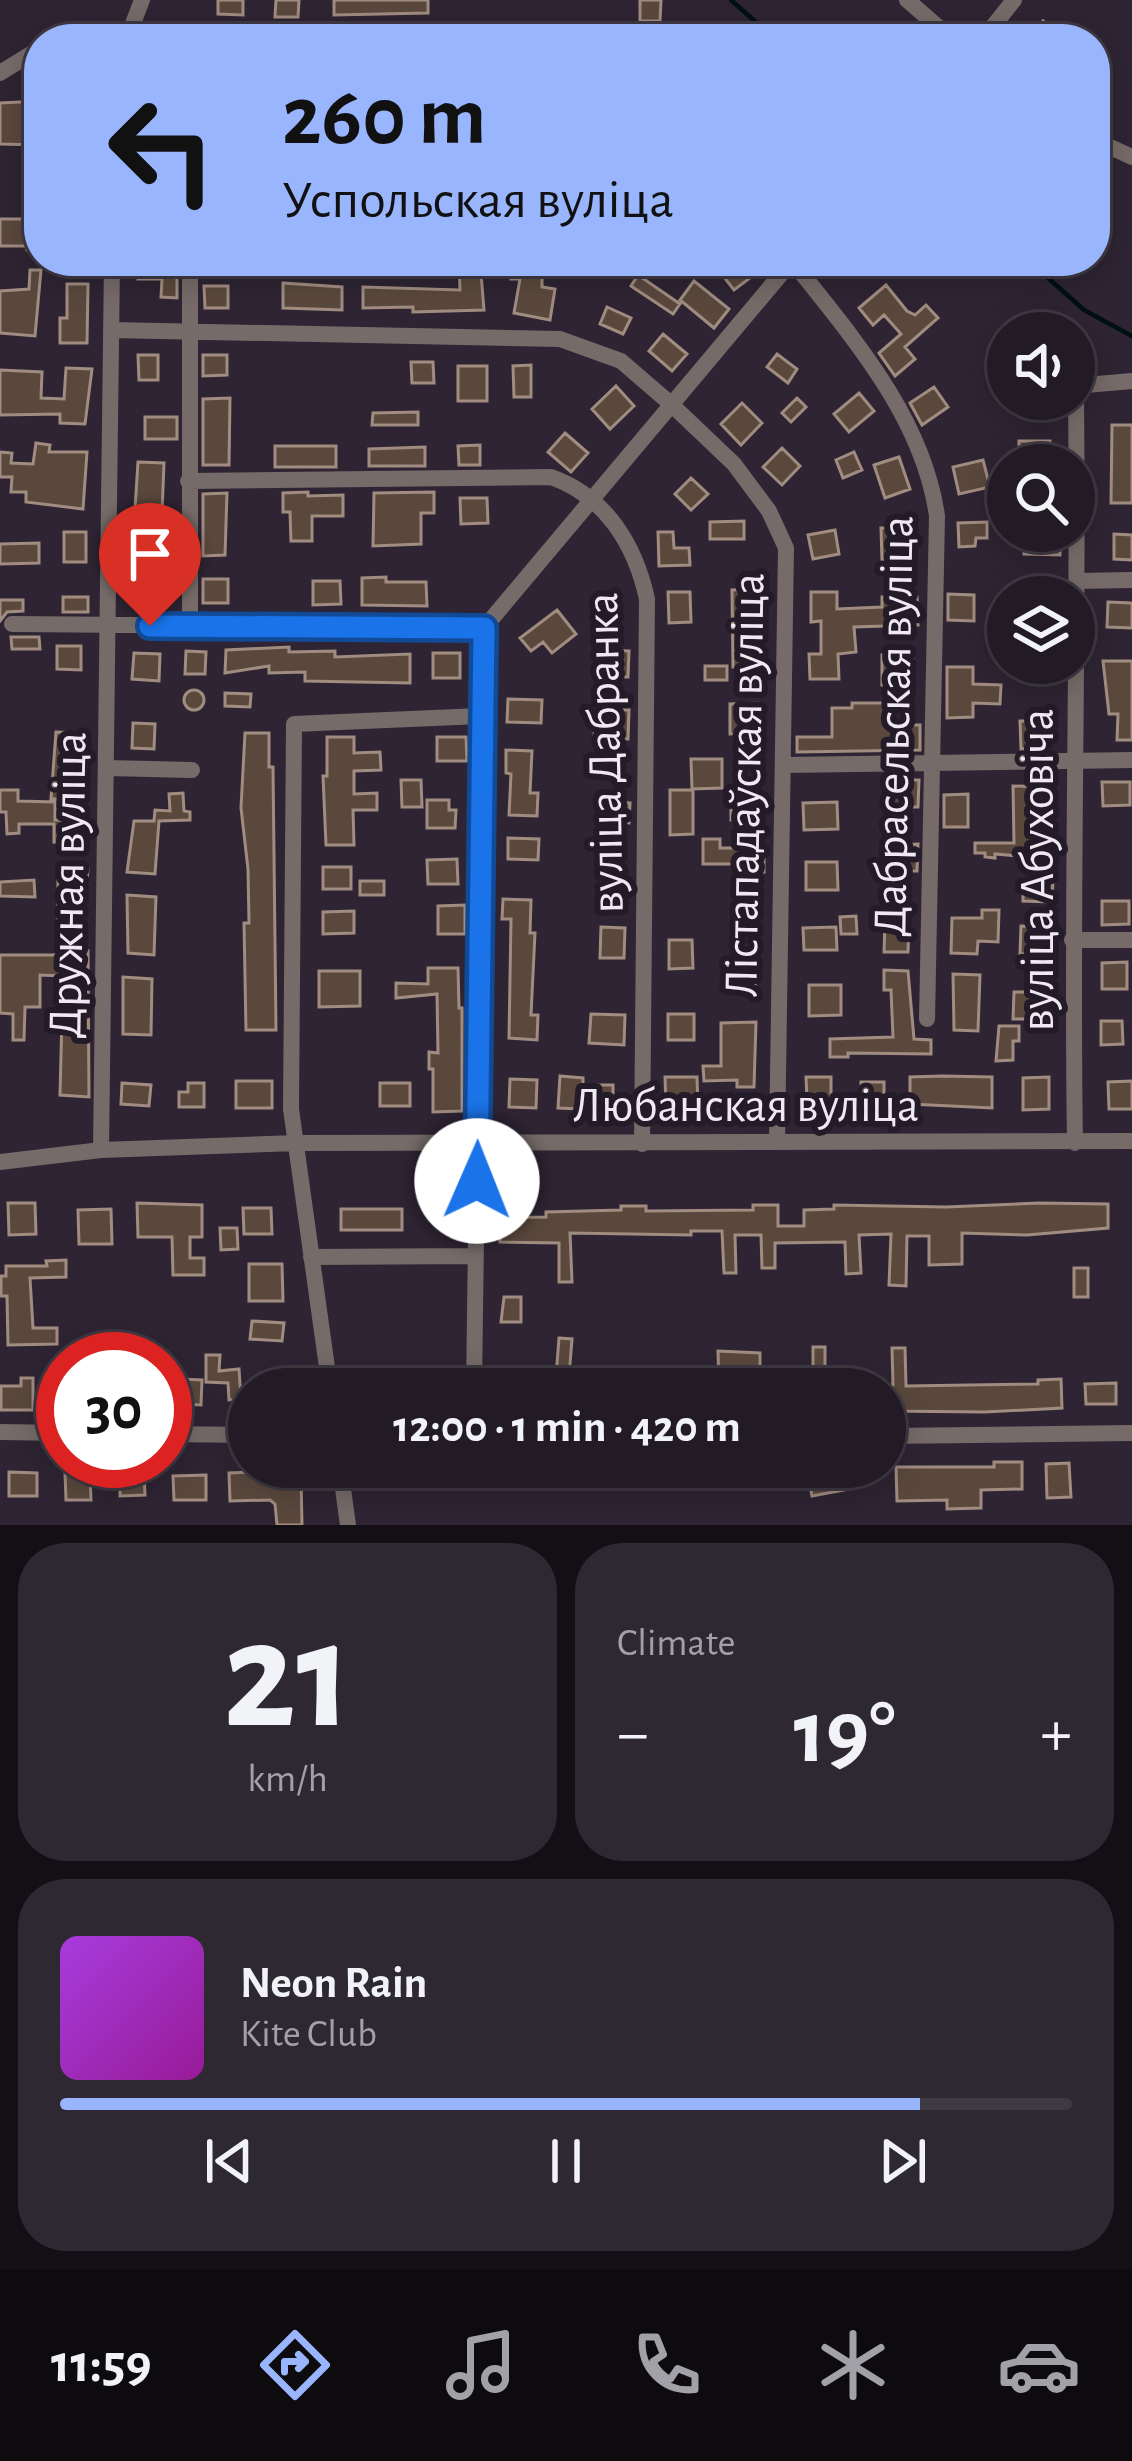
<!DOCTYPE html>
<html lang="en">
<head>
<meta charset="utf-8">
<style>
  :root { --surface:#221b26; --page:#2e2832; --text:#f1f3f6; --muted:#a2a1a7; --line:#3f3943; --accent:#99b5fd }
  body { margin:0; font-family:"Alegreya Sans",sans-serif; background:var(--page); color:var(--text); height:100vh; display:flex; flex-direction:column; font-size:45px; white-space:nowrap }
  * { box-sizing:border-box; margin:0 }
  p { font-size:39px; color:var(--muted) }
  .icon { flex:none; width:66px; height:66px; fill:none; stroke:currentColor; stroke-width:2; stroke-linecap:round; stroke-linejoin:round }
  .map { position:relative; height:1525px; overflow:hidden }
  .side { display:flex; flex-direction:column; gap:18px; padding:18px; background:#130f15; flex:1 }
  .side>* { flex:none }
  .hud { position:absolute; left:24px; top:24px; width:1086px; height:252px; border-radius:48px; box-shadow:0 6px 30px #0003,0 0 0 3px var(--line); background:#99b5fd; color:#111; overflow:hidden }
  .tools { position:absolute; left:987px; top:312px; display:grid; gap:24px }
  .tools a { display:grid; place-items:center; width:108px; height:108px; border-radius:50%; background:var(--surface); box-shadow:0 6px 30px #0003,0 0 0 3px var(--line); font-size:60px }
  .speed { position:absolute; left:36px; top:1332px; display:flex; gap:24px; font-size:60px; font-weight:700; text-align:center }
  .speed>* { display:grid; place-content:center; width:156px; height:156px; border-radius:50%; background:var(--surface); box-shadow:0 6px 30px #0003,0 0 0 3px var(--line); line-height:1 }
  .speed .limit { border:18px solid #d22; background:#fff; color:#111 }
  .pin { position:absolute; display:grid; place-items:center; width:102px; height:102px; color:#fff; margin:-123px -51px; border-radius:50% 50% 50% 0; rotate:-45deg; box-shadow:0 0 12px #0007 }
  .pin .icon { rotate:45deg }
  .me { position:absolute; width:132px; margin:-66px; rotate:1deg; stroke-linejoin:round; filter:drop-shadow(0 0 9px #0008) }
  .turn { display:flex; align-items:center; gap:42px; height:252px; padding:0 60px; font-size:54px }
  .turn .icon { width:156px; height:156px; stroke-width:2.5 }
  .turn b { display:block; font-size:84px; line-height:102px }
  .big { font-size:90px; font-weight:700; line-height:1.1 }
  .side .widget { flex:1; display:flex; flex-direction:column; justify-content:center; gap:18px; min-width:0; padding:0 42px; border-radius:48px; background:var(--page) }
  .side .dial { align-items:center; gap:0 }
  .dial b { font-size:156px; line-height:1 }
  .song { display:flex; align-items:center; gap:36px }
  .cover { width:144px; height:144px; border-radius:18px; background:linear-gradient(135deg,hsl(280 70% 55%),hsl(300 70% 35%)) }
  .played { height:12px; border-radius:6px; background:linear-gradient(90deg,var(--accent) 85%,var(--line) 85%) }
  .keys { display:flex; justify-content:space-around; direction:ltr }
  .heat { display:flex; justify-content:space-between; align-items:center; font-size:66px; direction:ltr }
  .side .tiles { flex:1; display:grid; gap:18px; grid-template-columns:1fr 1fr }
  .widget:last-child { grid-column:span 2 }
  .trip { position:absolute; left:228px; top:1368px; width:678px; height:120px; border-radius:60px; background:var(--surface); box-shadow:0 6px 30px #0003,0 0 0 3px var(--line); font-weight:700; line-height:120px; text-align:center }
  .tabs { display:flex; height:192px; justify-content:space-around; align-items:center; background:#0e0b0f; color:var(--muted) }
  .tabs .icon { width:84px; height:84px }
  .tabs .selected { color:var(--accent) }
  .tabs b { font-size:54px; color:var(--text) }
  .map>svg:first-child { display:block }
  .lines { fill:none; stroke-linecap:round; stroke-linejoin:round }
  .stream { stroke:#001011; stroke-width:4.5 }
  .building { fill:#5a483d; stroke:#a18c80; stroke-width:3 }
  .minor { stroke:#766b68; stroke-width:16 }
  .route-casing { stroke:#114b97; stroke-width:30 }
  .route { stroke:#1a73e8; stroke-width:21 }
  .labels { text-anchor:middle; stroke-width:12; stroke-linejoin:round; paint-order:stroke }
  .street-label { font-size:48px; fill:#f0e9f3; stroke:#241b29 }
</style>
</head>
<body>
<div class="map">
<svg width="1132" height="1525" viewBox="0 0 1132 1525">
  <rect width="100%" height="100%" fill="#2e2433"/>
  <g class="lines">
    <path class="stream" d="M731,0L775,39
      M1029,261L1084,310L1132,336"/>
  </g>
  <path class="building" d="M218,0H243V15L218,14Z
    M276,0H299L298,17H275Z
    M334,0H428V13L334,15Z
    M640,0H661L660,21H640Z
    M1043,21L1066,39H1030Z
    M39,101V145L0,144V103Z
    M27,205H39V250H27V246H0V219H27Z
    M138,261H177V298L161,297L162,279H138Z
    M459,261H480L484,310L413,312V307L363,308V287L460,290Z
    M511,261H542V287L555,289L550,320L514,313L520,279H511Z
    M734,261H744L754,275L734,290L720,272Z
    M30,270H41L35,336L0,333V291L29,289Z
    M638,275L680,304L673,314L631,286Z
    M694,281L729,309L714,328L680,300Z
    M283,283L342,287V310L283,308Z
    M67,284H88L87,343H60V318H67Z
    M886,285L907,311L915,315L926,305L938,318L905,347L915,359L895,376L879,353L901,334L884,315L873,325L859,308Z
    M204,286H228V308H205Z
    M607,307L631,318L623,334L600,324Z
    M663,334L687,354L672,371L649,351Z
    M777,354L797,369L788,383L767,367Z
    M138,355H158V380H139Z
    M203,355H227V375L203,376Z
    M411,362H433L434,383H412Z
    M531,365V397H514L513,366Z
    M458,366H487V401H458Z
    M66,368L92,369L85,424L60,423V414L0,415V370L42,372L41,398L64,399Z
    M616,386L634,406L610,429L592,409Z
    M934,387L948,407L922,425L910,403Z
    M859,393L874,411L849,432L834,414Z
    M230,398L229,465H203V399Z
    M797,398L806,407L791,422L782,413Z
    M742,403L762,423L741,445L721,424Z
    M418,412V425H372L373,413Z
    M145,417H177V439H145Z
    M1112,425H1132V503H1111Z
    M565,433L588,453L571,472L548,452Z
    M1019,441H1050V465H1019Z
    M36,443L50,445L49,452H87L83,509L26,502V492H11L12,477H0V452L12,453L11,463L33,464Z
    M480,445V465H459L458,446Z
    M275,446H336V467H275Z
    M425,447V466H369V449Z
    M782,448L800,466L782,485L763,467Z
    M854,452L862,470L843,478L836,460Z
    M899,457L910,489L885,498L874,465Z
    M983,460L990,487L959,494L953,467Z
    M138,462L164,463L159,589L130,587Z
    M691,478L708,494L691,510L675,494Z
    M308,492V496L343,495V516H312V541H291L290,512H283V493Z
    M434,492V513H421V544L373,546L374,493Z
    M227,493L225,555L203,556V494Z
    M460,498H487L488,523L461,524Z
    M744,521V539H710V522Z
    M987,522V538H976L975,546L959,547L958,523Z
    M881,528H914V560H882Z
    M835,530L839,554L813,559L808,535Z
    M1024,531H1060V555L1024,554Z
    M64,532H86V562H64Z
    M658,532H673L674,548H689L690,565L659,566Z
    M1114,534L1132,535V560L1114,559Z
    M39,543V563L0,564V544Z
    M386,577V582H426L427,606L362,605V578Z
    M203,579H228V603H203Z
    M313,581H340L341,604L313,605Z
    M761,589L759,666L733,667L732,590Z
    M668,592H690L691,622L669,623Z
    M811,592H837V609L882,607V597H917L918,625L854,627L856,652L838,654L839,679H810L809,654H821V621L811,622Z
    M948,594L974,595V621L948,620Z
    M63,597H88V612H63Z
    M0,600H23V611L7,612L0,621Z
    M1108,602L1132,603V628L1107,627Z
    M995,603H1007L1008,625H995Z
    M557,610L576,634L552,653L543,642L531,651L520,638Z
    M11,637H39L40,649H12Z
    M57,646H81V670L57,669Z
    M289,647V652L335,651V657L410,654V683L305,681V672L269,673V666L225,673L226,650Z
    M598,650L629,651L628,677L597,676Z
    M186,651L206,652L205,674H185Z
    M134,653L160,654L159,681L132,679Z
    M433,653H460V678H433Z
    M882,655H913V684L882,685Z
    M1103,661H1132V740H1117L1118,714H1109Z
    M705,666H727V680H705Z
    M947,667H973V684L1001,685L1000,704L973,703V717L947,718Z
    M184 700a10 10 0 1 1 20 0a10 10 0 1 1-20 0Z
    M225,693L251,694L250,707L225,706Z
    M508,699L542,700L541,723L507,722Z
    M758,703V733L730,734V704Z
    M852,703H887V725H920V750L797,752V737H832V708H852Z
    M595,709L629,710L628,739L594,738Z
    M1020,721H1046L1047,748L1021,749Z
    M133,723L155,724L154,749L132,748Z
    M56,732L83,733L79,799H51Z
    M245,733H269V767H273L276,1030H246L244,923H249L248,869L241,808Z
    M327,737H354V753L380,752L381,770L354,771V794L377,793V810H353L354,845H326L323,776H327Z
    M437,737H466L467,761H437Z
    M506,750L532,751L530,793H538L537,816L509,815L511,774L506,773Z
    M691,759H722V788L692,789Z
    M401,780H421L422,807H402Z
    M886,780H919L918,807H886Z
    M1102,782H1130V805L1103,806Z
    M1013,786L1051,787V807H1035L1034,847H1040V858L995,854V858L985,857V853H975V843H1014Z
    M0,790H18V801L55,802V820H82V843L54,842V824H19V833L7,834L6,812H0Z
    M670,790H693V834L670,835Z
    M183,793L184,811L190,812V820L159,821L155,874L127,872L134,821H154L155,810L170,811L169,794Z
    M731,794H761V819L731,820Z
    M968,794V827H944V795Z
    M427,800H449V810H456L455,828H427Z
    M602,802L630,803L629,823L602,821Z
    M837,802L838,829L804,830L803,803Z
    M508,838L539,839L538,860L508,859Z
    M703,839H720V848H764V872H737V864H703Z
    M918,844L917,871H894L893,845Z
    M457,859L458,884H428L427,860Z
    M806,862H837L838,890H806Z
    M323,867H351V889H323Z
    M58,869H88L83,927L58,926Z
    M602,877L626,878L625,902L601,901Z
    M1023,879H1053L1052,902L1023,901Z
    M34,880L35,897L0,896V882Z
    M360,881H384V895H360Z
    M127,895L156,897L154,955L128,953Z
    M503,899L531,900L530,933H535L531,1015H538L537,1040L509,1038L511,919H502Z
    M1102,901H1129V924L1102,925Z
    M465,905V934H438V906Z
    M982,910H999L998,942L978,941L977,954L951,953L952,918H982Z
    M354,911V933L323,934V912Z
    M856,916L857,934H841L840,917Z
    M885,923L909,924L908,952H884Z
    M1021,926L1046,927V954H1020Z
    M601,927L625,928L624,958H600Z
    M836,927L837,950H804L803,928Z
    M669,940H692L693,968L669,969Z
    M59,951H88L89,1097L60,1095L63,976L40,975V1007H25L24,1040H13V1014L0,1013V955H59Z
    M1127,962V989H1102V963Z
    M728,964H755V991L729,992Z
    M428,968H458L459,1008H462V1111L433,1112V1069H429V1052L438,1053L437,994L396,998V983L428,984Z
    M884,970L908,971L914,1039L931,1040V1054L848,1053V1057H830V1039L893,1037L891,990H884Z
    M319,971H360V1006L319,1007Z
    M953,974L980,975L978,1031L954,1030Z
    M123,977L152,979L151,1035L123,1034Z
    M809,985H841V1015L809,1016Z
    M1014,992H1044L1043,1019H1013Z
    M591,1014L625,1015L624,1045L589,1043Z
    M668,1014H694V1040H668Z
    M1101,1021H1122L1123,1044L1101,1045Z
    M756,1022L754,1087H737V1080L704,1081L703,1066H721V1023Z
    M999,1026H1019V1041H1013V1060L996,1061Z
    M560,1076L583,1078V1085H613V1102H582L581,1109L558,1108Z
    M942,1076L992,1077V1108L910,1104V1077Z
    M665,1077H697L698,1106L666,1107Z
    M806,1077H831V1100H807Z
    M1049,1077V1109L1023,1110V1078Z
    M510,1079L537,1080L536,1108L509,1107Z
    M236,1081H272V1108H236Z
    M1132,1081V1109H1109L1108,1082Z
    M861,1082H884V1106H861Z
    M122,1083L151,1085L149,1106L121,1104Z
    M188,1083H204V1107H179V1092H188Z
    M380,1083H410V1106H380Z
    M8,1203H35L36,1234L9,1235Z
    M137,1203L202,1205V1237H190V1258H204V1275H173L172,1237H138Z
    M1039,1203L1108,1204V1228L1027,1235L962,1233V1264L929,1265V1236H907L906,1286L889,1285L891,1234L859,1235L861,1273L846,1274L845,1242L775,1243V1268H762L761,1235H735L736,1273H724L722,1231H691V1235L570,1233L572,1282H559V1243L500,1242V1218L546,1217V1212L621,1210V1206H646V1211L753,1210V1205H778V1226H804V1210L834,1209V1205L946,1207Z
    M243,1208H271L272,1234H244Z
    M111,1209L112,1244H79L78,1210Z
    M341,1209H402V1230H341Z
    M220,1228H237L238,1249L221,1250Z
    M66,1260V1277L30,1278L33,1328H57V1344L8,1345L7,1296H1V1276H6V1266H47L46,1261Z
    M249,1264H282L283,1301H249Z
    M1074,1268H1088V1297H1074Z
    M504,1297H521V1322H501Z
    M252,1321L284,1323L282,1341L250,1339Z
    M559,1338L572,1339L568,1389H555Z
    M813,1347H825V1389H813Z
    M892,1348H905L906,1386L1038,1384V1380L1061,1379L1062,1408L985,1412L885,1411V1386L893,1385Z
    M718,1351L760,1353V1389H719Z
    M206,1355H220L219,1371L239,1369L241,1399L229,1400L228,1383L206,1382Z
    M266,1372L294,1373V1389H265Z
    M21,1378H33V1410H1V1386H21Z
    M181,1379L202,1380L201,1405L180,1404Z
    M1116,1383V1404H1086L1085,1384Z
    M994,1462H1022V1489L981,1490V1508L947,1509V1500L897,1501L896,1467H994Z
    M1069,1463L1071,1497L1047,1498L1046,1464Z
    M823,1467H845L849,1489L812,1496L807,1470Z
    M9,1472L37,1473V1496H9Z
    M120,1472H144L145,1495L120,1496Z
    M253,1472L254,1478L301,1477L302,1525H277L275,1504L270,1500L230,1501L229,1473Z
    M65,1473H90L91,1500H66Z
    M206,1475V1500H174L173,1476Z"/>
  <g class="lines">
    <path class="minor" d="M907,0L952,39
      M68,39L129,35L577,39
      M127,39L142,0
      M983,39L1014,0
      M0,73L39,49
      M1095,140L1132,157
      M792,261C852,337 923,417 937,516L927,1019
      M111,330L560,339L621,361L672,405L734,464L769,511L786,548L777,1142
      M188,481L551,477C605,496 635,544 647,599L642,1144
      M1078,581L1132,580
      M12,624L484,628L474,1389
      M190,626V261
      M484,628L792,261
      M784,765L1132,760
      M108,768L192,770
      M1072,940H1132
      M1075,1143C1071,895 1079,648 1076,401L1086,385L1132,381
      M101,1150L112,261
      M0,1162L101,1150L296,1143L1132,1141
      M311,1257L476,1256
      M330,1389L291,1109L294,724L480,716
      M0,1432L63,1433
      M165,1434L249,1435
      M885,1436L1132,1433
      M340,1467L348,1525"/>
  </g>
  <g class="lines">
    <g class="route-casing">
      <path id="route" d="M150,626L484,628L477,1181"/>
    </g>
    <use href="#route" class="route"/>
  </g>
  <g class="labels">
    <g class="street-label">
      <text transform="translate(892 726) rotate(-89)" y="17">Дабрасельская вуліца</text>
      <text transform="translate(603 753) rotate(-91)" y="17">вуліца Дабранка</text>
      <text transform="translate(743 785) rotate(-89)" y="17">Лістападаўская вуліца</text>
      <text transform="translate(1036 870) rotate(-90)" y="17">вуліца Абуховіча</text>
      <text transform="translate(66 885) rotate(-89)" y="17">Дружная вуліца</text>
      <text x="746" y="1121">Любанская вуліца</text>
    </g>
  </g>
</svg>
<div class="tools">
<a><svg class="icon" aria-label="sound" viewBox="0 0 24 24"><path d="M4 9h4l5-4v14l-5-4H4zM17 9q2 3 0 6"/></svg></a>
<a><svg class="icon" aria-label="search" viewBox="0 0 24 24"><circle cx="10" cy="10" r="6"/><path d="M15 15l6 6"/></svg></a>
<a><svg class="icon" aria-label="layers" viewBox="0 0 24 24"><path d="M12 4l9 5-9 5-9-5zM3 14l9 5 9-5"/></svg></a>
</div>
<div class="speed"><div class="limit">30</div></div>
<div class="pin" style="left:150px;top:626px;background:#d93025"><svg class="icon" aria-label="arrive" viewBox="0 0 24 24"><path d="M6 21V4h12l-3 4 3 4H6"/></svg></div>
<svg class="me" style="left:477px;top:1181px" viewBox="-20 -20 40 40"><circle r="19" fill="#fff"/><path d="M0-13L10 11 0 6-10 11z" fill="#1a73e8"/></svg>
<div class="trip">12:00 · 1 min · 420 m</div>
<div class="hud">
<div class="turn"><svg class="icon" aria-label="left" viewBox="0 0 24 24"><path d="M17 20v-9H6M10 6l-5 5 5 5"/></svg><div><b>260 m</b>Успольская вуліца</div></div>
</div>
</div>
<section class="side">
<div class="tiles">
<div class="widget dial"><b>21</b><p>km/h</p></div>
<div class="widget"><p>Climate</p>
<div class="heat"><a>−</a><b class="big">19°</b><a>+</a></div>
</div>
<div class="widget">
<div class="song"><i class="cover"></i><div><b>Neon Rain</b><p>Kite Club</p></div></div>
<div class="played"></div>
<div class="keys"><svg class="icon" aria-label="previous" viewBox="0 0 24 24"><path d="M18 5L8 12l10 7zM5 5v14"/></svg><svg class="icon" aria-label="pause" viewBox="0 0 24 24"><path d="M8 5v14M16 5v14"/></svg><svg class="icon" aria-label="next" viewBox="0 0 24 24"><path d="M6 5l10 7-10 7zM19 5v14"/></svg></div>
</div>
</div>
</section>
<nav class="tabs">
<b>11:59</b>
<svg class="icon selected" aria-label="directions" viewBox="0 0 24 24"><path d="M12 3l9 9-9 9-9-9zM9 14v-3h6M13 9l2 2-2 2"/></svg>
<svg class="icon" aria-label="music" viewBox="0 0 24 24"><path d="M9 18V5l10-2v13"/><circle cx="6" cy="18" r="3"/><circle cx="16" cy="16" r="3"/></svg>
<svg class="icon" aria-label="phone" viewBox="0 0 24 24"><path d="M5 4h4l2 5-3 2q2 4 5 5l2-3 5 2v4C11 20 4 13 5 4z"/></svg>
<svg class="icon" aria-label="climate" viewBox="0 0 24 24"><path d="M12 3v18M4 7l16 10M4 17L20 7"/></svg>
<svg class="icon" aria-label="car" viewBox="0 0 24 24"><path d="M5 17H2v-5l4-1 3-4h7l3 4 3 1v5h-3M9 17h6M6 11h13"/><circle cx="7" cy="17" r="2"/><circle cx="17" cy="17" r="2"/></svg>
</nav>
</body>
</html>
